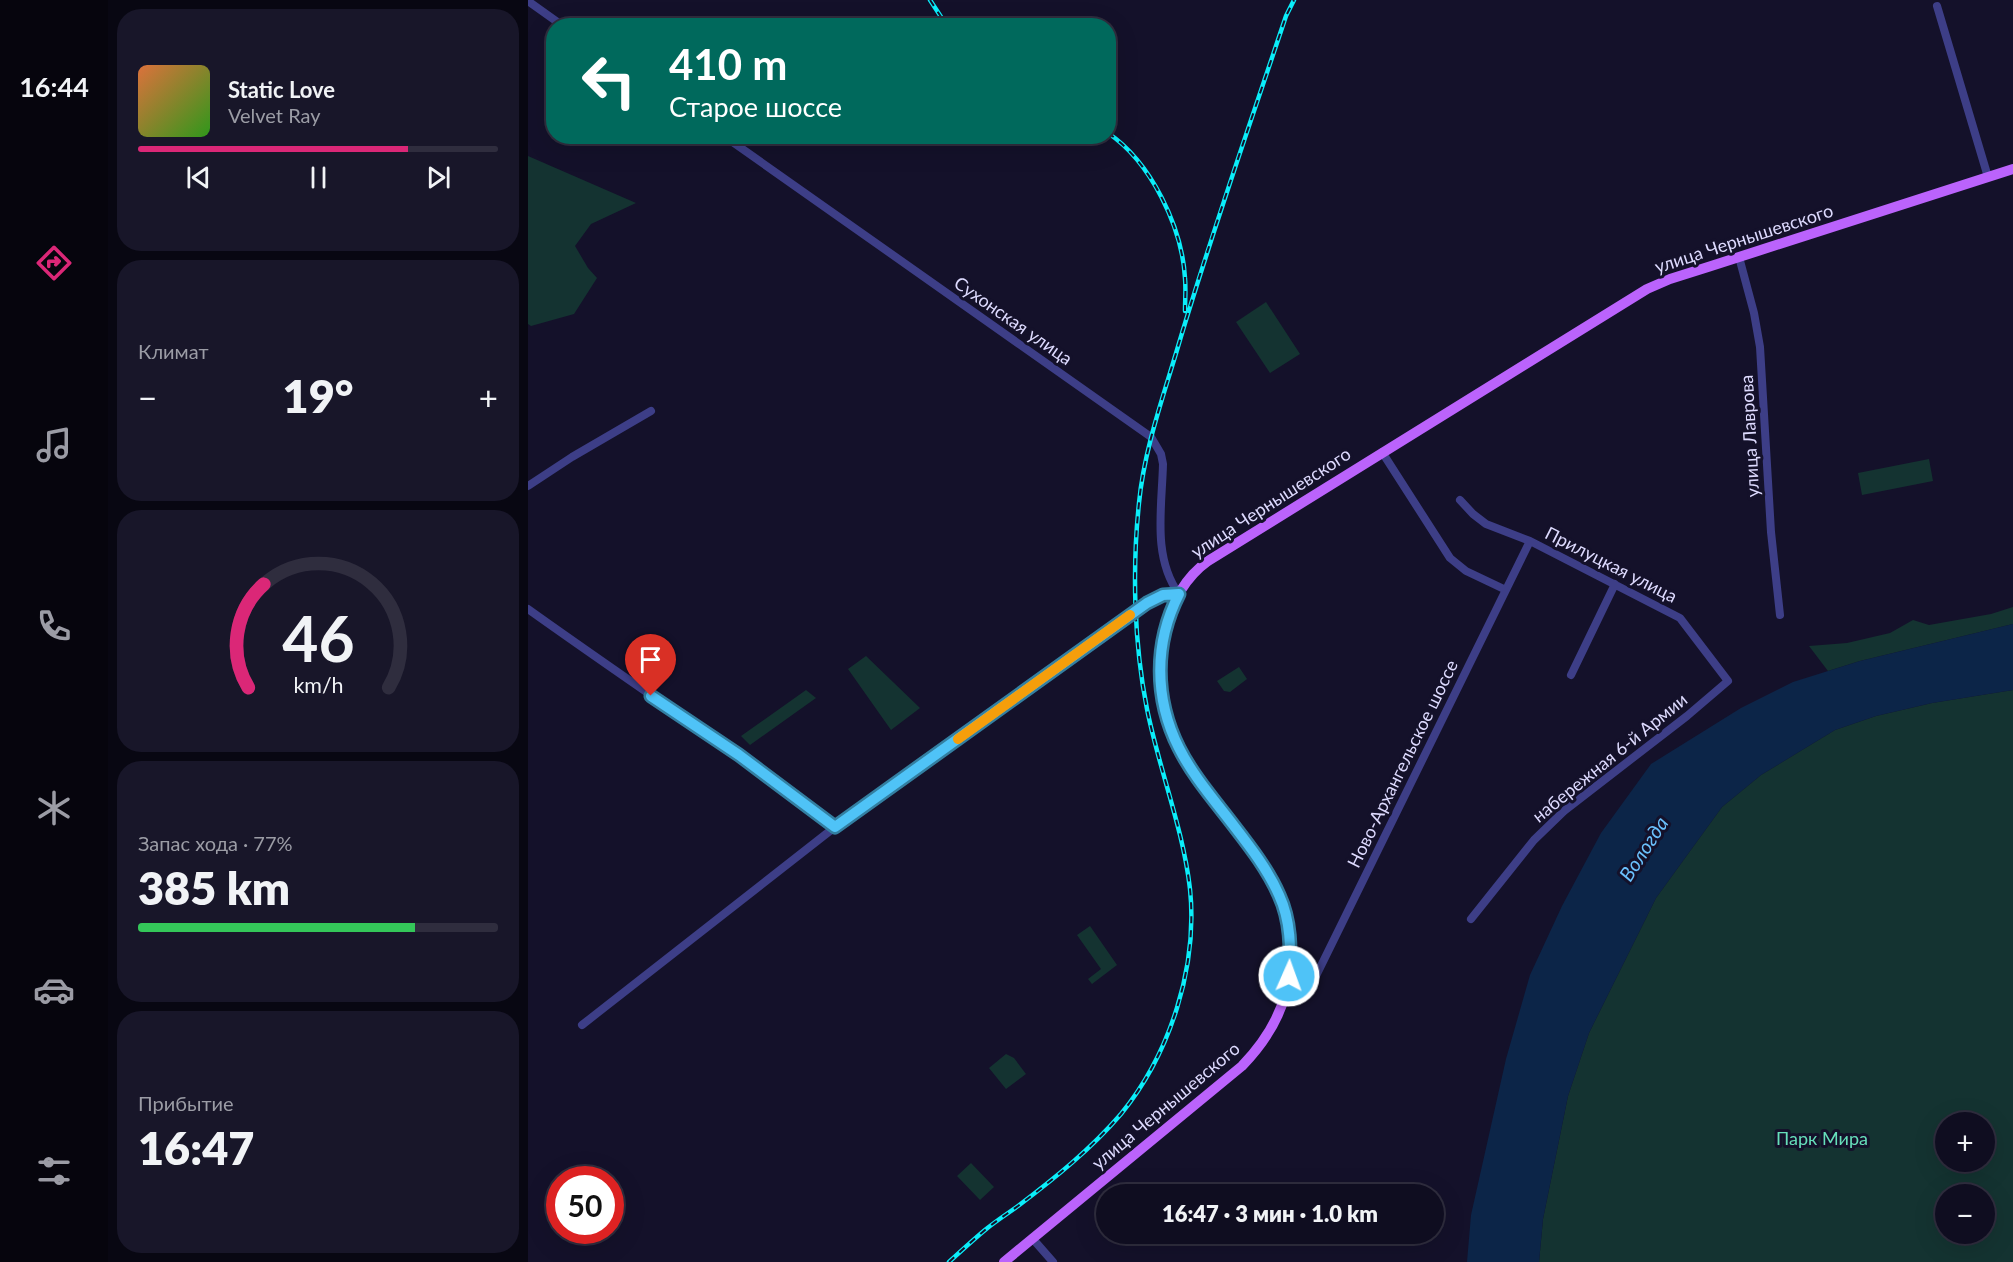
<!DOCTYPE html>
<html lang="ru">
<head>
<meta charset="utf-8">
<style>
  :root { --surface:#0f0d20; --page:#181629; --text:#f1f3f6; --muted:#9b9ca5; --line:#2f2d3e; --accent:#db2777 }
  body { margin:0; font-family:Lato,sans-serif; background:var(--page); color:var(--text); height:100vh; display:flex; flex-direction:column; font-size:22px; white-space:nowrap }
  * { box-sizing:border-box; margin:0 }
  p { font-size:20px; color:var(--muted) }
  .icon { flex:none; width:33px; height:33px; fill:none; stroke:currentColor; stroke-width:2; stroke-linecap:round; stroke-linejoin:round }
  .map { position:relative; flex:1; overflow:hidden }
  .side { display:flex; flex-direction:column; gap:9px; padding:9px; background:#080712; width:420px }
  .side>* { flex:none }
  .hud { position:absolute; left:18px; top:18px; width:570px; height:126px; border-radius:24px; box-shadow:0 6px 24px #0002,0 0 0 2px var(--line); background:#00695c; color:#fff; overflow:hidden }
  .controls { position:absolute; left:1407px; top:1112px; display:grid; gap:12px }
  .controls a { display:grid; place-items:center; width:60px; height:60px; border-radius:50%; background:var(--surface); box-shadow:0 6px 24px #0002,0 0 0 2px var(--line); font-size:30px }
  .speed { position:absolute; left:18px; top:1166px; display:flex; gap:12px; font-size:30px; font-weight:700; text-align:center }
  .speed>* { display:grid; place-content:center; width:78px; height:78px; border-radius:50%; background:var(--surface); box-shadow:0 6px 24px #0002,0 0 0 2px var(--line); line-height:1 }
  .speed .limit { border:9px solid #d22; background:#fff; color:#111 }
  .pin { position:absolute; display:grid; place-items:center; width:51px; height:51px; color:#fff; margin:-62px -26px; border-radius:50% 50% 50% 0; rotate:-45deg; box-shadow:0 0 6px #0007 }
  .pin .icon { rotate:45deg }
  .me { position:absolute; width:66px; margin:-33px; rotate:2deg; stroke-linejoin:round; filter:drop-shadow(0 0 4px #0008) }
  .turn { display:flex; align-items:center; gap:21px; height:126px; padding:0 24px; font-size:27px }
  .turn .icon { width:78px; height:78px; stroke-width:2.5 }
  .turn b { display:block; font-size:42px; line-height:51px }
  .big { font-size:45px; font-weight:800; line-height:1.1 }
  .side .card { flex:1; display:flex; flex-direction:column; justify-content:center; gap:9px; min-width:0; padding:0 21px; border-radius:24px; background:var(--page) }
  .side .dial { align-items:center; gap:0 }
  .dial svg { height:156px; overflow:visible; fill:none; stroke:var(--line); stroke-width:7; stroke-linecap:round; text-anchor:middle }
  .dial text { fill:var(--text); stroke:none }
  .song { display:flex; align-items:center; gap:18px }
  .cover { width:72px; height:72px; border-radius:9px; background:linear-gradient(135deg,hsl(20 70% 55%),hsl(110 70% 35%)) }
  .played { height:6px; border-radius:3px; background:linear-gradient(90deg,var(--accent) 75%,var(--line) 75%) }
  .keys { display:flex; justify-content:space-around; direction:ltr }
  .heat { display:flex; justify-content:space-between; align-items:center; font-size:33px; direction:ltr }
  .charge { height:9px; border-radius:4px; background:linear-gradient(90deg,#34c759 77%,var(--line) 0) }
  .trip { position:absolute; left:568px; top:1184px; width:348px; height:60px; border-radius:30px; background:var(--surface); box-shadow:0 6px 24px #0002,0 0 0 2px var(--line); font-weight:800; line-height:60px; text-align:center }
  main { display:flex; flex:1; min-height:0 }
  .tabs { display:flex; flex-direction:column; width:108px; justify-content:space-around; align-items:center; background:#06050d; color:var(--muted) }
  .tabs .icon { width:42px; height:42px }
  .tabs .on { color:var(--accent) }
  .tabs b { font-size:27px; color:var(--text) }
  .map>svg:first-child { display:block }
  .green { fill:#143331; fill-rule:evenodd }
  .water { fill:#0c2548 }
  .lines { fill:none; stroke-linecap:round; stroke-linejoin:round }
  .minor { stroke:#3d3e87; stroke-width:8 }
  .major { stroke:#bb63fc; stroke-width:10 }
  .rail-casing { stroke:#0aeefa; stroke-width:4.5 }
  .rail { stroke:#14112a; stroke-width:2; stroke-dasharray:7; stroke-linecap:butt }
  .route-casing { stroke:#337fa1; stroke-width:15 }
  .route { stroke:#4fc3f7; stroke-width:10 }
  .slow { stroke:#f59e0b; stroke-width:10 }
  .labels { text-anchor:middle; stroke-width:6; stroke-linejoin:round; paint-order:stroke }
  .street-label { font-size:18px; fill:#dddafe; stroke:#14112a }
  .park-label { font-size:18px; fill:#66dfba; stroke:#14112a }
  .water-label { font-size:20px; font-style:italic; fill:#6ac0fc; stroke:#14112a }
</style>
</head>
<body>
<main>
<nav class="tabs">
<b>16:44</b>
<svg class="icon on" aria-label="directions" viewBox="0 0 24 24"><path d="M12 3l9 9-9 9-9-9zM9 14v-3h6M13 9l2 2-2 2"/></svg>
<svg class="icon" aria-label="music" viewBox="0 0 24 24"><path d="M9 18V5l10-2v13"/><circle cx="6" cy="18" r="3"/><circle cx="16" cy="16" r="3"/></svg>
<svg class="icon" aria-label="phone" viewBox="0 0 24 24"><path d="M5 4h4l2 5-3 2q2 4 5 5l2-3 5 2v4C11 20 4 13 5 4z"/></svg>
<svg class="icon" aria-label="climate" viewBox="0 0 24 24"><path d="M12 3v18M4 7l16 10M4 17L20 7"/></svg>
<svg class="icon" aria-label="car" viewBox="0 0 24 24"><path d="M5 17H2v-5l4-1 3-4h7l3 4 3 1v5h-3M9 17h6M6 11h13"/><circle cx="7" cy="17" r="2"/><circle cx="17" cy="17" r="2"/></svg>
<svg class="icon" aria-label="filters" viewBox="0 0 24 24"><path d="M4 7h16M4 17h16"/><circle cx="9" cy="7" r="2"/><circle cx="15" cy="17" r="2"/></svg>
</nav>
<section class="side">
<div class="card">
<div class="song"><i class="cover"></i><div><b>Static Love</b><p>Velvet Ray</p></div></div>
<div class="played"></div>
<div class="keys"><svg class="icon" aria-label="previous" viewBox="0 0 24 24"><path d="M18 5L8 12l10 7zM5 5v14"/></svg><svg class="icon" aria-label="pause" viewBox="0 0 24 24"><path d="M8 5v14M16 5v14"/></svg><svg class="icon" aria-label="next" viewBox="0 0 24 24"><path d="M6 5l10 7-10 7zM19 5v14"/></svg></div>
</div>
<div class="card"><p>Климат</p>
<div class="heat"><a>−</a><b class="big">19°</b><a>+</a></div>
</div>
<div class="card dial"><svg viewBox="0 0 100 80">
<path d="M14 69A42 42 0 1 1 86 69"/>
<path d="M14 69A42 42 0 0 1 22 16" stroke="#db2777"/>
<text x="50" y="56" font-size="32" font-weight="700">46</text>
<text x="50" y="72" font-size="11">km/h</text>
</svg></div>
<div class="card"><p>Запас хода · 77%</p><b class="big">385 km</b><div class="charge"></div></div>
<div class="card"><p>Прибытие</p><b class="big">16:47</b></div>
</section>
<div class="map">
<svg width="1485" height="1262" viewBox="0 0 1485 1262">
  <rect width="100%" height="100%" fill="#14112a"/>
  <path class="green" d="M0,156L108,203L63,224L47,246L60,268L69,278L46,314L3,326L0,324Z
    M738,302L772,354L742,373L708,322Z
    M1401,459L1405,481L1334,495L1330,473Z
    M1485,607V624L1332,661L1300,671L1281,646L1319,643L1362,633L1385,620L1401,625L1463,614Z
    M338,656L392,708L363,730L320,669Z
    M711,667L719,679L702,692L696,691L689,681Z
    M278,690L288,698L222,745L213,736Z
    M1485,690V1262H1011L1015,1219L1040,1096L1061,1033L1128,898L1194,807L1233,775L1307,730L1348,716L1404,703ZM1418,1122H1456V1161H1418ZM1418,1194H1456V1233H1418Z
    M562,926L589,965L564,984L560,979L573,969L549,935Z
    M478,1054L486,1058L498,1074L478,1089L461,1068Z
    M443,1163L466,1187L452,1200L429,1176Z"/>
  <path class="water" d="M1485,624V690L1404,703L1348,716L1307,730L1233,775L1194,807L1128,898L1061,1033L1040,1096L1015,1219L1011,1262H939L943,1215L978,1059L1002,975L1034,906L1073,833L1123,764L1213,708L1265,682L1332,661Z"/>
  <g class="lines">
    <path class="minor" d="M0,1L35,26
      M1409,6L1460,177
      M196,136L623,437L633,454L635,464C634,507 624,557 651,594
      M1211,257L1226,313L1232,347L1243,532L1252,615
      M854,452L922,558L938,571L978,590
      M0,486L44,457L123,411
      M932,500L945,514L958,524L1002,541L1152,618L1200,681L1159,716L1036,811L1006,840L943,919
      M0,609C102,682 207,751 307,827
      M1043,675L1087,584
      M761,976L787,978L1002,541
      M54,1025L307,827L619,603L635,595L651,594
      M504,1238L525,1262"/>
    <path class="major" d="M476,1262L714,1066C741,1038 760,1006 762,966C763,943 760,920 753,899C744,876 729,856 714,837C667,774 616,717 636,633C643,604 656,578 680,561L1119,289L1142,279L1180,267L1485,169"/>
    <g class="rail-casing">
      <path id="rail" d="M402,0L419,26
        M580,133C623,162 654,227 657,278C658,289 657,300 657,311
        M421,1262C433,1251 445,1240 457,1230C468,1221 479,1214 490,1206C527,1178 563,1149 593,1114C642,1054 670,967 662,889C655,828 631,769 619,709C606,644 604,569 611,503C616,451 634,400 649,350C682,238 721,127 758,16L766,0"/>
    </g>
    <use href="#rail" class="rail"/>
  </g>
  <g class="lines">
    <g class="route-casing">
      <path id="route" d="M123,696L211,755L307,827L619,603L635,595L651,594C626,643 626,698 651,748C665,776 687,801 706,826C723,848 740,870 751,895C763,921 763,949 761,976"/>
    </g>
    <use href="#route" class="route"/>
    <path class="slow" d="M430,739L602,615"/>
  </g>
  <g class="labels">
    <g class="street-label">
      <text transform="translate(1216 239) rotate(-18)" y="6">улица Чернышевского</text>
      <text transform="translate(485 321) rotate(35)" y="6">Сухонская улица</text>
      <text transform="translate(1222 436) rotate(-93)" y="6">улица Лаврова</text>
      <text transform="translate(743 503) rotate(-33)" y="6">улица Чернышевского</text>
      <text transform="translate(1083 565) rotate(27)" y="6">Прилуцкая улица</text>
      <text transform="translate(1082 758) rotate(-39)" y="6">набережная 6-й Армии</text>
      <text transform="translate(875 764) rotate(-64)" y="6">Ново-Архангельское шоссе</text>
      <text transform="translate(638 1106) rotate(-40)" y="6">улица Чернышевского</text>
    </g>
    <g class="park-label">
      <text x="1294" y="1145">Парк Мира</text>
    </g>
    <g class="water-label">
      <text transform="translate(1116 849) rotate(-57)" y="7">Вологда</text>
    </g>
  </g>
</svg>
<div class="controls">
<a>+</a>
<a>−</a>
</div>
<div class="speed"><div class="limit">50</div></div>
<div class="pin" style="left:123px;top:696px;background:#d93025"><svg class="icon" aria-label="arrive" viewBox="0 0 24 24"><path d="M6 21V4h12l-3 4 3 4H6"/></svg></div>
<svg class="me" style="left:761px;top:976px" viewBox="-20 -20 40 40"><circle r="17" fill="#4fc3f7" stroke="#fff" stroke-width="3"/><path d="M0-11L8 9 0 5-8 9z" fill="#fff"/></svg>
<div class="trip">16:47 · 3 мин · 1.0 km</div>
<div class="hud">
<div class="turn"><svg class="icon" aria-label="left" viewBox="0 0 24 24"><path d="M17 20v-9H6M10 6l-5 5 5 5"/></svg><div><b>410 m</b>Старое шоссе</div></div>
</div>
</div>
</main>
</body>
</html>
